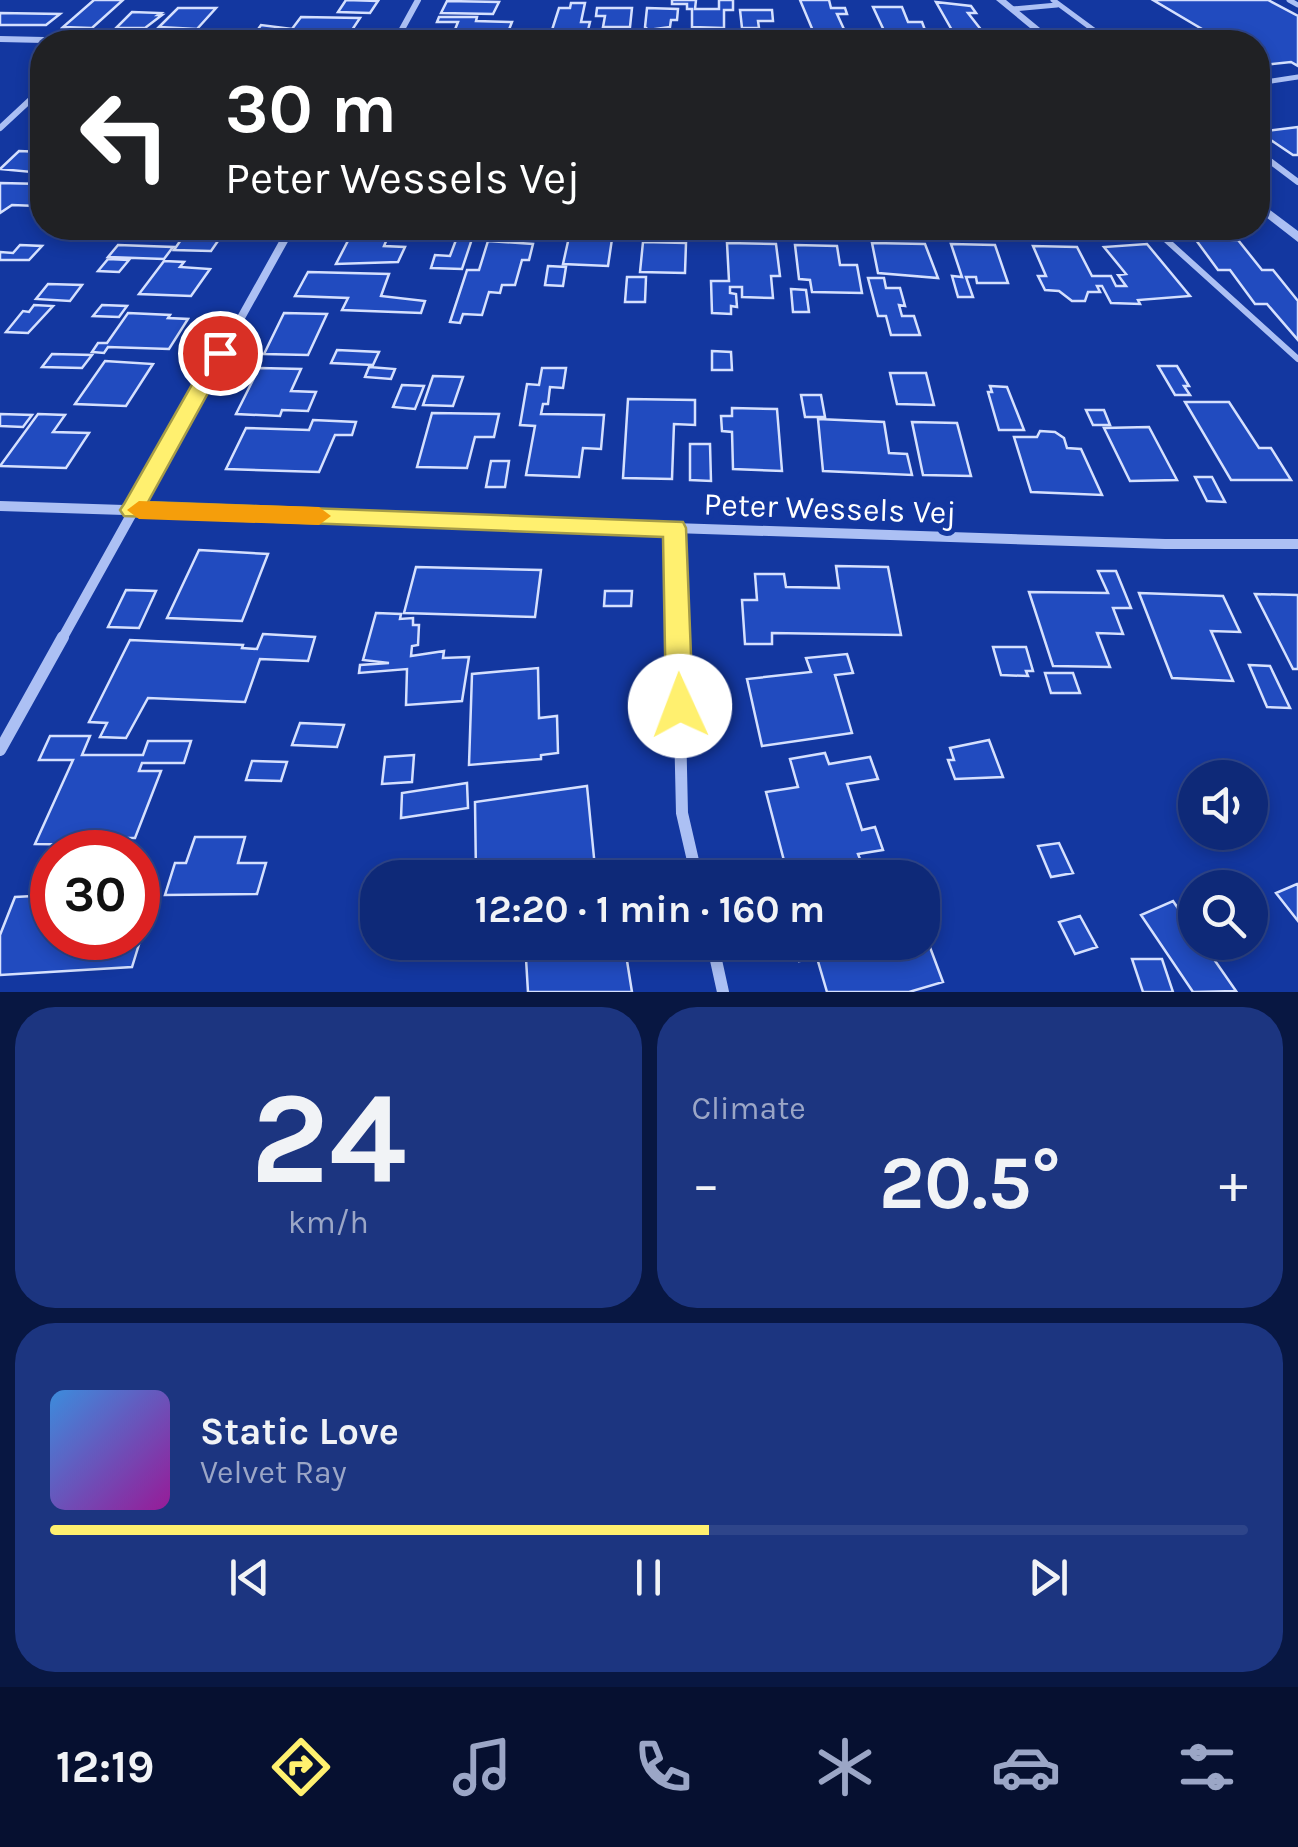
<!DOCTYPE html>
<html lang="en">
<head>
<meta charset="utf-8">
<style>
  :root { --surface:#0e2978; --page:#1c3580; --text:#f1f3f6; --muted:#9ba6c6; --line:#2e458a; --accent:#fff06f }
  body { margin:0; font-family:Karla,sans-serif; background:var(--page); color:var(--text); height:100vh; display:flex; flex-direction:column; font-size:38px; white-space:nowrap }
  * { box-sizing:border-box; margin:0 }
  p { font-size:32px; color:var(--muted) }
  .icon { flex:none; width:55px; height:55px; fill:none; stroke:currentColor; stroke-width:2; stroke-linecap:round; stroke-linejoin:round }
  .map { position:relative; height:992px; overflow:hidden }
  .details { display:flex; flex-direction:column; gap:15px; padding:15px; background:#081742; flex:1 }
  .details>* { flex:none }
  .hud { position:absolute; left:30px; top:30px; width:1240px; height:210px; border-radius:40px; box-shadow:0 5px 15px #0003,0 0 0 2px var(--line); background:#202124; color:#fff; overflow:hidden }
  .fabs { position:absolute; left:1178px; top:760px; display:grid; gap:20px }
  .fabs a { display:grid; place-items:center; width:90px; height:90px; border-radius:50%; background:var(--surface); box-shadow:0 5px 15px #0003,0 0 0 2px var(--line); font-size:50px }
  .speed { position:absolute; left:30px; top:830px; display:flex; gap:20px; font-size:50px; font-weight:700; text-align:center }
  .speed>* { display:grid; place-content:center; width:130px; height:130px; border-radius:50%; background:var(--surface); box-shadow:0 5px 15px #0003,0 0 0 2px var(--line); line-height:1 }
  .speed .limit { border:15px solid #d22; background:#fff; color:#111 }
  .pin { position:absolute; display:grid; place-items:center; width:85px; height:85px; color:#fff; margin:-42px; border:5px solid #fff; border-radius:50%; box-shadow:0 2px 10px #0007 }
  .me { position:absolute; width:110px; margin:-55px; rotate:358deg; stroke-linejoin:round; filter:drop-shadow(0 0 8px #0008) }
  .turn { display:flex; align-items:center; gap:35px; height:210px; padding:0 30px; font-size:45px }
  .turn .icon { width:130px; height:130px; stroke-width:2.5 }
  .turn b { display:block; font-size:70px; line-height:85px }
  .big { font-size:75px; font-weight:700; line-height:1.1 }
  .details .tile { flex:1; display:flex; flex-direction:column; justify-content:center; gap:15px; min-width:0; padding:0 35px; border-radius:40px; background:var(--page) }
  .details .dial { align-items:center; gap:0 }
  .dial b { font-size:130px; line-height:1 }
  .song { display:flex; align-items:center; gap:30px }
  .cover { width:120px; height:120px; border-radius:15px; background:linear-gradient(135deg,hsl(210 70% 55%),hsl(300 70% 35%)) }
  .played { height:10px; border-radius:5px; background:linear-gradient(90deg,var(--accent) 55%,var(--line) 55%) }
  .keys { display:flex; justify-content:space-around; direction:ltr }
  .heat { display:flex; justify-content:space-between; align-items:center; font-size:55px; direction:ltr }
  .details .tiles { flex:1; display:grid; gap:15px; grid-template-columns:1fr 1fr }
  .tile:last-child { grid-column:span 2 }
  .trip { position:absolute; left:360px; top:860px; width:580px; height:100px; border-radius:40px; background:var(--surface); box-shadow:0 5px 15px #0003,0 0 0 2px var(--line); font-weight:700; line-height:100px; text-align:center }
  .tab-bar { display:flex; height:160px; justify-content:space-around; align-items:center; background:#061030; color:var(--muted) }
  .tab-bar .icon { width:70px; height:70px }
  .tab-bar .selected { color:var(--accent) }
  .tab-bar b { font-size:45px; color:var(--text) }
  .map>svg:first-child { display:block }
  .building { fill:#214bbf; stroke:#d5e0fe; stroke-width:2.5 }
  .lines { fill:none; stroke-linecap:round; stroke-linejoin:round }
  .service-far1 { stroke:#acc0f4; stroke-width:5 }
  .service { stroke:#acc0f4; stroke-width:6 }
  .minor-far3 { stroke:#acc0f4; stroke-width:6 }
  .minor-far2 { stroke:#acc0f4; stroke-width:8 }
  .minor-far1 { stroke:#acc0f4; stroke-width:10 }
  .minor { stroke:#acc0f4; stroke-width:12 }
  .tertiary { fill:#acc0f4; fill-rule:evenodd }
  .route { fill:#fff06f; stroke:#a69c48; stroke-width:2.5 }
  .slow { fill:#f59e0b }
  .labels { text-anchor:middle; stroke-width:10; stroke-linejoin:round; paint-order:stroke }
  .street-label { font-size:32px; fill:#fff; stroke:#1337a0 }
</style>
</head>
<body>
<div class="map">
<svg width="1298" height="992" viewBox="0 0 1298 992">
  <rect width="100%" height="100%" fill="#1337a0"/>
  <path class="building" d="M94,0H123L92,28L63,27Z
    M346,0L378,1L370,13L338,12Z
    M672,0H696L695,9H719V0H733V10H724V28L692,27V9H687V4H672Z
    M800,0H829L831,8H845L847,14H837L848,38H816Z
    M1153,0H1268L1298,16V66L1291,62L1262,65L1258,63V42H1224Z
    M447,1L499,2L493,14L441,13Z
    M936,2L971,6L976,13H968L986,36L957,39Z
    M571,3H585L581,22H590L588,30L551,33L559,8H570Z
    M873,7H902L908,22H922L925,30H915L918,38L887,37Z
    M178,8H216L197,29L159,27Z
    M597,8H632L630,27H603L605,16H596Z
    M647,8L678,9L677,20H671L670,27L648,30L645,27Z
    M740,10H772L773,21H758L759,28H742Z
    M132,12L161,13L158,15H162L145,28H116Z
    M0,13L60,14L46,25H0Z
    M301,17L360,18L352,30L256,32L261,25L292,29Z
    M439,17H477L476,21L512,22L508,32H454L458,22H437Z
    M1298,127V155H1293L1259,132Z
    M19,151L42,152V173L0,169Z
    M0,183L42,184L35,193H42V200L37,206L12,205L0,213Z
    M189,228H227L211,251L174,250Z
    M353,231L390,232L384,246L405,247L398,262L336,264Z
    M459,232L474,233L462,269L431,268L435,255L450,256Z
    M569,237L612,239L608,266L563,264Z
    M1196,240H1238L1262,270H1273L1298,301V340L1267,304H1255L1230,270H1218Z
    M488,241L533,244L529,260H522L515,285H502L500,293L489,292L482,315L463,314L460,323L450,322L467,270H479Z
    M643,242L686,243L685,273L640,272Z
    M727,243L776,244L780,276H771L773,298L742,297V287H730V293L736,294L737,307L731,306V314L712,313L711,281H729Z
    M872,243L925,244L938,278L878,273Z
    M951,244L995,245L1008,283H977L976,277H966L973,297H958L952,276L962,277Z
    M1147,244L1190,296L1138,300L1140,304L1111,303L1102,286H1097L1100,292H1088L1085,301H1072L1059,291L1045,290L1038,276H1046L1033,246L1077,247L1092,276H1111L1116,286H1126L1118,275L1126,274L1104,247Z
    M20,245L42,246L29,260H0V252L13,253Z
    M118,245L173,247L164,259L108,257Z
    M795,245L837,246L840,265H857L862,293L812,292L810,280L799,279Z
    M108,259L129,260L119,272L98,271Z
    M164,261L184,262L180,267L210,269L191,296L139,294Z
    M548,266L566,267L563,286L545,285Z
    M308,272L389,274L381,296L425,301L421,313L342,310L348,298L295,296Z
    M627,277H646L645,302H625Z
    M868,278H884L886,288H900L905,306L899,305L902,316H914L920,335H891L886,316H878Z
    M48,284L82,285L70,301L36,299Z
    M791,289L806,290L809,312H793Z
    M34,305L53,306L28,333L6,332L23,311L29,312Z
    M102,305L127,306L119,317L93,316Z
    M128,313L170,315L168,318L188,319L169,349L108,347L104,353L92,352L98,343H107Z
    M284,313L327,314L308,355L264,354Z
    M337,350L379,352L373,365L331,363Z
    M712,351L731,352L732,370H712Z
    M52,354L92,355L82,368L42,367Z
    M105,361L153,364L126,406L75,404Z
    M1158,366H1177L1189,386H1184L1190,395H1175Z
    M369,367L395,369L391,379L365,377Z
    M259,368L301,369L291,391L316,392L308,411L282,410L280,416L236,414Z
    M542,368H566L563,388L550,387L548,404H543L541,414L604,415L601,449L583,448L579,477L526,475L535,426L520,425L527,384L539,385Z
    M890,373H926L934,405L897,404Z
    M433,376L463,377L453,406L423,405Z
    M402,385L424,386L415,409L393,407Z
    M990,386L1007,387L1024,430H999L988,392H992Z
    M801,395H821L825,417H805Z
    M628,399L695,400V425L674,424L672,479L623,478Z
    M1185,402H1229L1259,448H1271L1291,480H1231Z
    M732,408L777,409L782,471L733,469L732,432L722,431L721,416H732Z
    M1086,410H1104L1110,425H1093Z
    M432,413L499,414L494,437H475L467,468L417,467Z
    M0,414L32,415L23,427L0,426Z
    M38,414L65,415L53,432L89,433L66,468L0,466Z
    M818,419L884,422L889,453L907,454L912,475L823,471Z
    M313,420L356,422L352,435H335L319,472L226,469L246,428L309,430Z
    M912,422L957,423L971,476L923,475Z
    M1149,427L1177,480L1130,481L1104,428Z
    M1040,431L1055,432L1064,438L1067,448L1081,449L1102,495L1031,492L1014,437H1037Z
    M690,444H710L711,481L690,480Z
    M491,461H509L505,487H486Z
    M1195,477H1212L1225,502L1207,501Z
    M199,550L268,554L242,621L167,618Z
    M836,566L888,567L901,635L772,633V644H745L742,600H757L755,574H784L786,587L839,588Z
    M416,567L541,570L535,617L404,613Z
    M1098,571H1116L1131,608H1113L1123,634L1097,633L1110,667L1053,666L1029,592L1108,593Z
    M126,590L156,591L139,628L108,627Z
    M605,591H632L631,606H604Z
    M1139,593L1223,596L1240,632L1211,631L1233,681L1172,678Z
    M1255,594L1298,595V669H1293Z
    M376,613L401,614L400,619L413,618V625H419L418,645L412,646L411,656L444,651L443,658L469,657L462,701L406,705L407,669L359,673L360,665L389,663L363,660Z
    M263,634L315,637L308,661L260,659L245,702L148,698L126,738L100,737L107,723L89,722L130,640L243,645L242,648L257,649Z
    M993,647H1026L1033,671H1026L1028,676L1001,675Z
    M847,654L853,673L835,675L852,733L762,746L747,679L811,672L806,658Z
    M1249,665L1270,666L1290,708L1267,707Z
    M538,668L539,718L557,716L558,753L541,755V759L469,765L472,674Z
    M1045,673H1073L1080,693H1051Z
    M300,723L344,725L337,747L292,745Z
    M50,736H90L82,755H143L148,741H191L184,763H142L139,771H161L135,838H112L110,845L35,844L73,760H39Z
    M989,740L1003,777L955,779L948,760H954L950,748Z
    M825,753L829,764L870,757L878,779L847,784L862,830L875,827L883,850L858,854L860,859L787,872L766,792L798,787L790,759Z
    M414,755L412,782L382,784L385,757Z
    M252,761L287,762L281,781L246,780Z
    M467,783L468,808L401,818L402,793Z
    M587,786L596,878H553V864L476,876L475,802Z
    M195,837H245L238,863H266L257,894L165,895L175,863H186Z
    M1059,843L1073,873L1051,877L1038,846Z
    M1297,884L1298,885V921L1276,893Z
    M156,889L132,967L0,975V935L15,897L52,895V938H138V890Z
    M1173,901L1195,933V942H1202L1236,991L1193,992L1141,915Z
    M1080,916L1097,947L1075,954L1059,922Z
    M925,934L943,982L909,992H827L817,958L799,961L794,942H922Z
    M525,942H624L632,992H528Z
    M1132,959H1162L1173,992H1143Z"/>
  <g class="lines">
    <path class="service-far1" d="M1053,0L1110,42
      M1289,0L1298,5
      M1012,9L1057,5
      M1258,83L1298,77
      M1258,152L1269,161"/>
    <path class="service" d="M1266,158L1298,182
      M1153,228L1298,359"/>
    <path class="minor-far3" d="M0,39L132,42
      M395,42L418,0
      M0,128L42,89"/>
    <path class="minor-far2" d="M213,368L291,228"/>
    <path class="minor-far1" d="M0,506L1165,544H1298
      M675,528L678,639
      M62,639L214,366"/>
    <path class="minor" d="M678,637L682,813L697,878
      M0,750L63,637
      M712,942L723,992"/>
    <path class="tertiary" d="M996,0H1006L1057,42H1047Z
      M1258,201L1298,231V242L1258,211Z"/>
  </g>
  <path class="route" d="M220,347L230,353L148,502L683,522L686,528L693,706L689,715L680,718L670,715L666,706L663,537L124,516L120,510L124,504L210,353Z"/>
  <path class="slow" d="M139,501L319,507L331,516L319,525L139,519L127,510Z"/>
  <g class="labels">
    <g class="street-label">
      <text transform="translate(830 508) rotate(2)" y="11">Peter Wessels Vej</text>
    </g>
  </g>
</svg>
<div class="fabs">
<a><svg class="icon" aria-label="sound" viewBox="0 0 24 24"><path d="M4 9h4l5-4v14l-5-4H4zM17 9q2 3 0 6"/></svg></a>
<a><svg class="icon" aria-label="search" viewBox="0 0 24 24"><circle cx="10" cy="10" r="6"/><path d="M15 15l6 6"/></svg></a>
</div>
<div class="speed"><div class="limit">30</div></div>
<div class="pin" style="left:220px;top:353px;background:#d93025"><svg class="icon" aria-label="arrive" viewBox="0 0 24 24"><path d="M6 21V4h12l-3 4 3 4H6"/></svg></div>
<svg class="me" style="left:680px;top:706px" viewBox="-20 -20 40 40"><circle r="19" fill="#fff"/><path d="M0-13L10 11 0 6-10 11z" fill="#fff06f"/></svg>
<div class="trip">12:20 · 1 min · 160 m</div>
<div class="hud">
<div class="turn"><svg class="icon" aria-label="left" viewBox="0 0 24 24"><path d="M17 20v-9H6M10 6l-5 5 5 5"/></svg><div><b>30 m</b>Peter Wessels Vej</div></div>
</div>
</div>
<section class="details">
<div class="tiles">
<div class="tile dial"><b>24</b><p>km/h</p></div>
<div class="tile"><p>Climate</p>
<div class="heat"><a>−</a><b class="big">20.5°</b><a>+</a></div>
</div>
<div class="tile">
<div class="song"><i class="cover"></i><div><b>Static Love</b><p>Velvet Ray</p></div></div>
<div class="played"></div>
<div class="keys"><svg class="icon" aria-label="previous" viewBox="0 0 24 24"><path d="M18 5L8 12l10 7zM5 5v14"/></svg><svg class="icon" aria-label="pause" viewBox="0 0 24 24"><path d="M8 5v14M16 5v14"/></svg><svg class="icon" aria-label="next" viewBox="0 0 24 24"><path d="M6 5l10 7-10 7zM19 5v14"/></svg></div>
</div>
</div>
</section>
<nav class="tab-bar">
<b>12:19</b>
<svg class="icon selected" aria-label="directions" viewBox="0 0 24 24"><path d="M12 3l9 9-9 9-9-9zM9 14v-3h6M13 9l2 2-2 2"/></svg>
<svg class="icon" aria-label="music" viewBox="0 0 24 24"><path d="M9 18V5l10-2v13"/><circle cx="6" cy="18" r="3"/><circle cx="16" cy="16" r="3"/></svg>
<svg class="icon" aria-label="phone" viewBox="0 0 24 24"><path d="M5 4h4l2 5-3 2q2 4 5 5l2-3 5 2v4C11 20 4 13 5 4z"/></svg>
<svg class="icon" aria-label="climate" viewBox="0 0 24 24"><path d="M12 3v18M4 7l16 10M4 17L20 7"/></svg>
<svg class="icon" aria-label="car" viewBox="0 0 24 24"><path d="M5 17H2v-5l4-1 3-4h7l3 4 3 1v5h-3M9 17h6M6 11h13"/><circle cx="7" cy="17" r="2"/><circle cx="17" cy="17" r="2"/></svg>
<svg class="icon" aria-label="filters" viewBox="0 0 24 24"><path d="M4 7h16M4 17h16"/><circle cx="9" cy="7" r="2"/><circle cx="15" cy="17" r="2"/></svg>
</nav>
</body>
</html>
